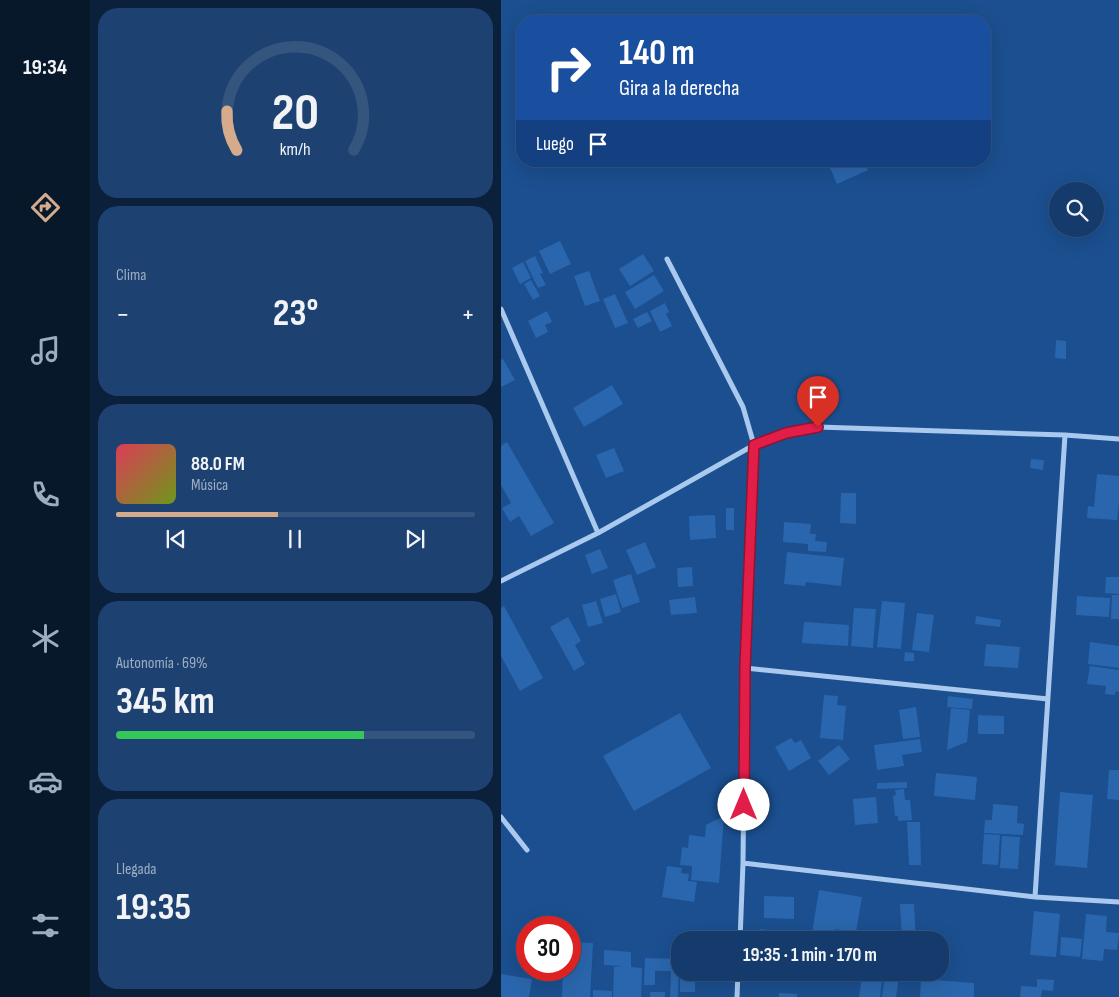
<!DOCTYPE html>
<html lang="es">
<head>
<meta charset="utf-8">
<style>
  :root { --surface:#143b6b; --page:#1d4271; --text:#f1f3f6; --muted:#9dadc1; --line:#33557e; --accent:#d6ab8b }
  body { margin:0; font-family:"Sofia Sans Condensed",sans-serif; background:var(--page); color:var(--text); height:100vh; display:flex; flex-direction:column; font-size:19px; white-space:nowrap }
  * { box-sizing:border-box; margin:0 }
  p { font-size:16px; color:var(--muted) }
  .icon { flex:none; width:28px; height:28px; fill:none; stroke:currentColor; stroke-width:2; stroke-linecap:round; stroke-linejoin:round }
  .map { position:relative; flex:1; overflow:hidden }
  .drawer { display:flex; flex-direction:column; gap:8px; padding:8px; background:#0b203b; width:411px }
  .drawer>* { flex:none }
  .hud { position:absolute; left:15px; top:15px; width:475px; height:152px; border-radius:20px; box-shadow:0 5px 20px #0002,0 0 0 1px var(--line); background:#1a4fa0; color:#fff; overflow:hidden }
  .buttons { position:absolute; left:548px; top:182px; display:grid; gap:10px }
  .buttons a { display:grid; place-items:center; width:55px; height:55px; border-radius:50%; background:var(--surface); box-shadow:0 5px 20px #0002,0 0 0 1px var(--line); font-size:25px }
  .speed { position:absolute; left:15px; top:916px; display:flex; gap:10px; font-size:25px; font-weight:700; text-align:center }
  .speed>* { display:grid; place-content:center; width:65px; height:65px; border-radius:50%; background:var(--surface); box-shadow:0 5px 20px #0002,0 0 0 1px var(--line); line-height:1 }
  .speed .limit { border:8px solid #d22; background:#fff; color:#111 }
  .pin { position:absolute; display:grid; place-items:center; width:42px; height:42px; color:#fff; margin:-51px -21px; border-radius:50% 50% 50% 0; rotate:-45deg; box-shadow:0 0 5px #0007 }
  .pin .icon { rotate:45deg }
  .me { position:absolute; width:55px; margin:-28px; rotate:0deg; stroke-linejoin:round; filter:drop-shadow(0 0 4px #0008) }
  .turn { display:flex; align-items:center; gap:18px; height:105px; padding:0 20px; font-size:22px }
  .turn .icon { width:65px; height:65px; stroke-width:2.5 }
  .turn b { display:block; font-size:35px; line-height:42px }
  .then { display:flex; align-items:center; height:48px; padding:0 20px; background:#0003; gap:10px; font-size:19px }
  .big { font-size:38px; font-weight:700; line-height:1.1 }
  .drawer .card { flex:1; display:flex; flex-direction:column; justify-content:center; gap:8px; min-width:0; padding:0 18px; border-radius:20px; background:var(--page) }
  .drawer .dial { align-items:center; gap:0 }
  .dial svg { height:130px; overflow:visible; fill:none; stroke:var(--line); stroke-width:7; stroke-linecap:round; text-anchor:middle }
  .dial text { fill:var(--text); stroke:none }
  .song { display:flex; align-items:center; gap:15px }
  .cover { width:60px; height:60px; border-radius:8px; background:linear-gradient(135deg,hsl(350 70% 55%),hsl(80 70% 35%)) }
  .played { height:5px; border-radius:2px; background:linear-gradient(90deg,var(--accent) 45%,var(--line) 45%) }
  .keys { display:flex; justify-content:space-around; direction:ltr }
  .heat { display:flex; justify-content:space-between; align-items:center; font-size:28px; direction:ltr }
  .charge { height:8px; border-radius:4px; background:linear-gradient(90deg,#34c759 69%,var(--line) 0) }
  .trip { position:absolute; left:170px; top:931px; width:278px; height:50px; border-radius:20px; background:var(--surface); box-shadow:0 5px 20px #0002,0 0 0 1px var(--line); font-weight:700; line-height:50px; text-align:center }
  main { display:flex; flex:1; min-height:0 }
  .menu { display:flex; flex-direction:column; width:90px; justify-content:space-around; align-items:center; background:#08182b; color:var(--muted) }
  .menu .icon { width:35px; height:35px }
  .menu .selected { color:var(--accent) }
  .menu b { font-size:22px; color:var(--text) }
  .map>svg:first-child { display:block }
  .building { fill:#2a66ad }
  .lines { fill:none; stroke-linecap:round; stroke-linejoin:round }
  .minor { stroke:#a9c9ee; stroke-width:5 }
  .route-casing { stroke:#92132f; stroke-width:12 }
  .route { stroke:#e11d48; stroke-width:9 }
</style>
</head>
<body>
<main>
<nav class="menu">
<b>19:34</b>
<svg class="icon selected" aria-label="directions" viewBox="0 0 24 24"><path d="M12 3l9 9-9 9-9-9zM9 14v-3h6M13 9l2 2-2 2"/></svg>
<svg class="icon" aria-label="music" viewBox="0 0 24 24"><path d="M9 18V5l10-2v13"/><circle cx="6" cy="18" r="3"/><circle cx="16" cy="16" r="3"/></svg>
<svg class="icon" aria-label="phone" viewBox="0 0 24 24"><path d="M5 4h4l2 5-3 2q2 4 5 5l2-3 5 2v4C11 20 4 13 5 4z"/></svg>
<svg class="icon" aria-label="climate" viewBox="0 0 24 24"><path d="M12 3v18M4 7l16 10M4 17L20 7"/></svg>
<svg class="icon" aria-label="car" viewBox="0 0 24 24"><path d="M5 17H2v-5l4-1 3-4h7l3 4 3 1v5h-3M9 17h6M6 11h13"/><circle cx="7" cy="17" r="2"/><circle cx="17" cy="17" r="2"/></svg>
<svg class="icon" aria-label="filters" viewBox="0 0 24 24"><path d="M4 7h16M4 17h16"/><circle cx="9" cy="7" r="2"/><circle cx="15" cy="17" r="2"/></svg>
</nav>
<section class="drawer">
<div class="card dial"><svg viewBox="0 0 100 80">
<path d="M14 69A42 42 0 1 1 86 69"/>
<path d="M14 69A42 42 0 0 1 8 45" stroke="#d6ab8b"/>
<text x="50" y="56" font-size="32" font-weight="700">20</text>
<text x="50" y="72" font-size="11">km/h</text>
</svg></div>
<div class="card"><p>Clima</p>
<div class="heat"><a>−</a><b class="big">23°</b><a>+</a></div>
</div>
<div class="card">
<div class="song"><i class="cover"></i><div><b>88.0 FM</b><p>Música</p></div></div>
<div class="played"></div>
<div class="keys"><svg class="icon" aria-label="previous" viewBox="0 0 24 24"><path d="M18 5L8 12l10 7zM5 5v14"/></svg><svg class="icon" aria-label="pause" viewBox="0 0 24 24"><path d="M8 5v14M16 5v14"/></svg><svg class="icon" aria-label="next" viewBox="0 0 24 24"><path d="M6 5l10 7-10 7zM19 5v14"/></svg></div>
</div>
<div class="card"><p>Autonomía · 69%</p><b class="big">345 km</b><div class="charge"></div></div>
<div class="card"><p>Llegada</p><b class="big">19:35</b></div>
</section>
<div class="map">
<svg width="618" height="997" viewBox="0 0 618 997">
  <rect width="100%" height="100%" fill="#1b4f8f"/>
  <path class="building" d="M326,161H363L367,170L336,184Z
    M59,241L70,264L49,274L38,251Z
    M142,254L153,271L129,286L118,269Z
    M34,256L42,273L39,274L45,285L37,288L24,261Z
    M22,262L30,278L19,284L11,268Z
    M88,271L99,301L84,306L73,276Z
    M153,275L163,291L134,309L124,292Z
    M30,280L39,296L32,300L23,284Z
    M114,294L127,323L114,328L102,299Z
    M164,303L168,312L165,314L171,326L159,332L149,311Z
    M46,311L51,322L44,325L47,332L35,338L27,321Z
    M146,312L151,321L137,328L132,319Z
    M555,340L565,341V359L554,358Z
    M2,359L14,380L0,387V360Z
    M111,385L122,404L83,427L72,408Z
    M6,442L53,523L30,536L18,516L9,522L1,508L10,503L0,485V446Z
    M113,448L123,471L105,478L95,455Z
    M530,459L543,460L542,470L529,468Z
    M596,474L618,476V503L616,520L586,518L587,506L593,507Z
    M340,493H355V524L339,523Z
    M225,508H233V530H225Z
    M214,515L215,538L189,540L188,516Z
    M283,522L310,524L309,534H315L314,541L326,542L325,552L307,551V544L282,542Z
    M144,542L155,567L136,575L125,550Z
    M99,549L107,568L91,574L84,555Z
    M286,552L343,558L340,586L305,582L304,586L283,584Z
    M191,567L192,586L177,587L176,568Z
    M130,574L139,602L121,608L112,580Z
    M605,577H618V594L604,593Z
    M115,594L120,612L104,617L99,599Z
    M611,595H618V619H610Z
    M576,596L609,598L608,617L575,615Z
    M194,597L196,613L170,615L168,600Z
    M95,601L102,623L87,627L81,605Z
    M381,601L404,603L400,649L376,647Z
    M3,606L42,678L19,691L0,656V608Z
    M353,608L375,609L372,648L350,646Z
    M416,613L433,615L428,652L411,650Z
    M475,616L500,620L499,627L474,624Z
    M67,617L80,641L74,645L84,664L73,671L49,627Z
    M303,622L348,625L347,646L301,643Z
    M589,642L618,646V668L587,664Z
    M485,644L519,647L517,668L483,666Z
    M404,652L413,653V661H403Z
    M589,666L618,670V692L615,691L614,695L604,694L605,686L586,684Z
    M323,695L337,696L336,705L345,706L342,740L319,738Z
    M447,696L472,699L471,709L446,707Z
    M415,707L419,737L402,739L398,710Z
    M450,708L469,710L466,742L446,750Z
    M179,713L210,768L133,811L102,756Z
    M477,715L503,716V734H477Z
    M290,738L294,743L300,740L310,758L288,771L274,747Z
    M419,739L421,752L401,755L403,766L376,770L373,745Z
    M338,745L349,759L328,775L317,761Z
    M608,770H618V800L606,799Z
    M435,773L476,777L474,800L433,796Z
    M406,782V788L376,789V783Z
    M403,789L404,800H409L411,820L397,821V816H394L392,796L395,795L394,790Z
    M559,792L592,795L586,868L554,865Z
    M375,797L377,823L354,825L352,799Z
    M492,804L517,806L516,823L523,824L522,835L483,833L484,820H491Z
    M223,816L218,883L190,880L191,866L179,865L181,847L187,848L188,835L204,837L205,825Z
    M406,822H419L420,865H408Z
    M483,834L499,835L497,865L481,864Z
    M501,836L519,837L517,869L499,868Z
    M166,866L181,868L180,873L188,874L187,881L196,882L193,902L161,897Z
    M318,890L361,897L355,932L334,929L332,937L311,933Z
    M263,896L293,897V919L263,918Z
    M399,904H413L415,940H401Z
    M533,911L559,914L555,957L529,955Z
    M585,914L606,916L605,932L618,933L616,950L603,949L602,961L581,959Z
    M259,929L316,939V940H257Z
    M560,937L581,939L579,957L559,955Z
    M69,942L92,943L89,997H61L62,970H69Z
    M103,950L130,952V967L141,968L140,997H112L113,967L122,966L103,965Z
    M144,958L178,959L177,997H169L170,971H154V985H143Z
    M179,972H194V992H179Z
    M403,972H417L418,979L403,980Z
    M0,974L31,979L28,997H0Z
    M384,975L398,977L395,997H381Z
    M361,977L381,980L379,997H358Z
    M420,979L473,983V997H419Z
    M536,979L553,980L552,991L541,990L540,997H519L520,986L536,987Z
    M92,990L111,991V997H92Z
    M149,992H164V997H149Z
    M278,993L296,994V997H278Z"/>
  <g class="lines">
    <path class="minor" d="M166,259L242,407L253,445L244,668L242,863L239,940
      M0,309L97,533
      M0,581L97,533L253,445L285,433L317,427L564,435L618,439
      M244,668L547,699
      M0,817L26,850
      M242,863L534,897L618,902
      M534,897L564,435
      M236,997L237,972"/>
  </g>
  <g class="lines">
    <g class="route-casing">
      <path id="route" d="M243,805L244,668L253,445L285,433L317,427"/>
    </g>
    <use href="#route" class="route"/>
  </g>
</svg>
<div class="buttons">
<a><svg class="icon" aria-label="search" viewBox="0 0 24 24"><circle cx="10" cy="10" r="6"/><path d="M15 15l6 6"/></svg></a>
</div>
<div class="speed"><div class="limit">30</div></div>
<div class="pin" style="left:317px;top:427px;background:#d93025"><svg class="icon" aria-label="arrive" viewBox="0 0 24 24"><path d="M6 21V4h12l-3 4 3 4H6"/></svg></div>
<svg class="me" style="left:243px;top:805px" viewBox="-20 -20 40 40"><circle r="19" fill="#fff"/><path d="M0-13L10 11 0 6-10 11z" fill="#e11d48"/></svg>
<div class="trip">19:35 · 1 min · 170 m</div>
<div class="hud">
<div class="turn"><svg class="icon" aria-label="right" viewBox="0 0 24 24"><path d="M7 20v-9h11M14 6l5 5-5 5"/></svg><div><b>140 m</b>Gira a la derecha</div></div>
<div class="then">Luego<svg class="icon" aria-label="arrive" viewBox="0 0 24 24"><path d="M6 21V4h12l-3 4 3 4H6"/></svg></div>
</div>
</div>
</main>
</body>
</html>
